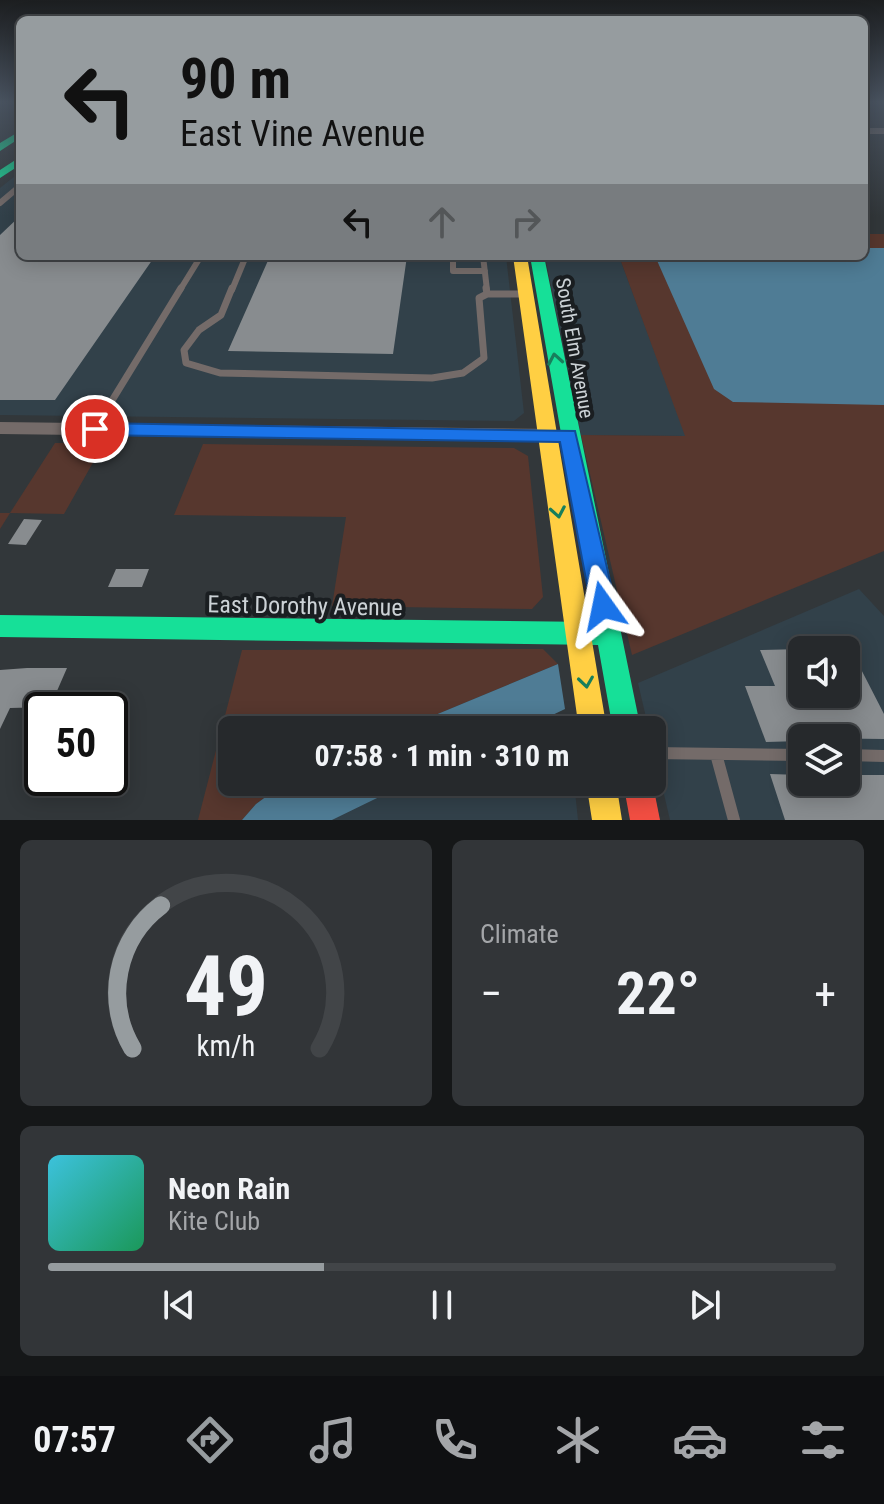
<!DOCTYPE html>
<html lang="en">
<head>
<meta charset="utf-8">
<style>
  :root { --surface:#26292c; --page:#323538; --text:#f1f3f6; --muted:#a4a6a9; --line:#424548; --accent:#969c9f }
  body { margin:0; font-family:"Roboto Condensed",sans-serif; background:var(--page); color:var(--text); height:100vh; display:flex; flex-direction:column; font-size:30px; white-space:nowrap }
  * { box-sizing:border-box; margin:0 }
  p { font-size:26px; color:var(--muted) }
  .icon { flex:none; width:44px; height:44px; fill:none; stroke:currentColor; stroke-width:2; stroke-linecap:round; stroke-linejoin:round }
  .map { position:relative; height:820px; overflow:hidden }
  .sheet { display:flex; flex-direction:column; gap:20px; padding:20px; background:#151718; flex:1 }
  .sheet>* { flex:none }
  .guide { position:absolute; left:16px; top:16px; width:852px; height:244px; border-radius:12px; box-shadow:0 4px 20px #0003,0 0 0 2px var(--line); background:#969c9f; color:#111; overflow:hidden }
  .tools { position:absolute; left:788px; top:636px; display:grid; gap:16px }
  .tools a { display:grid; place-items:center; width:72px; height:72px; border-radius:12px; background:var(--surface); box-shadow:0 4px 20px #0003,0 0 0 2px var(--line); font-size:40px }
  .speed { position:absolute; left:24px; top:692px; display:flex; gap:16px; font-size:40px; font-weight:700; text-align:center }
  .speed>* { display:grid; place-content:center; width:104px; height:104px; border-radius:50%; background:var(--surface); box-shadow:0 4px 20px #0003,0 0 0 2px var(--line); line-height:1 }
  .speed .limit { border:4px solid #111; border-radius:12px; background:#fff; color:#111 }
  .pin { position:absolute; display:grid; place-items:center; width:68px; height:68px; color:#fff; margin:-34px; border:4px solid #fff; border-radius:50%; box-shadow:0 2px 8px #0007 }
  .me { position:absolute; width:88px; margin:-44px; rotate:348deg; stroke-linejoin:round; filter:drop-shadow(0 0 6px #0008) }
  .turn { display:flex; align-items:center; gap:28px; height:168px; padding:0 32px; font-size:36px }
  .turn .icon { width:104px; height:104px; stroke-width:2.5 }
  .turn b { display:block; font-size:56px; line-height:68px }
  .lanes { display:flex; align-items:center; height:76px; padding:0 32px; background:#0003; justify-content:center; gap:40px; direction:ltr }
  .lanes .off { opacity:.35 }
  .big { font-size:60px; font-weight:700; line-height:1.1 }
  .sheet .widget { flex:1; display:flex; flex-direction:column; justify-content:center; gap:12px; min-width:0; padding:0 28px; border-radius:12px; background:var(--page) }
  .sheet .dial { align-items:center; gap:0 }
  .dial svg { height:208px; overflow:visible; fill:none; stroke:var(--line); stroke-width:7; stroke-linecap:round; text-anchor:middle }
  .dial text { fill:var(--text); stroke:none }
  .song { display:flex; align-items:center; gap:24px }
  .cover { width:96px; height:96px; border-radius:12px; background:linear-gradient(135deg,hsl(190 70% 55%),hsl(150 70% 35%)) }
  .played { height:8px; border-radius:4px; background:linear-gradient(90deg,var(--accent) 35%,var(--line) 35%) }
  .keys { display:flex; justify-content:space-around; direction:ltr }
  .heat { display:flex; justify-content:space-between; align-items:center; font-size:44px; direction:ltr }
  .sheet .tiles { flex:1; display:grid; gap:20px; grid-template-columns:1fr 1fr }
  .widget:last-child { grid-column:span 2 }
  .trip { position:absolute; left:218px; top:716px; width:448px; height:80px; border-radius:12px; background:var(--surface); box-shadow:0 4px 20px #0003,0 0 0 2px var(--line); font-weight:700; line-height:80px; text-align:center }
  .tab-bar { display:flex; height:128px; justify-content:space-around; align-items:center; background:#0f1012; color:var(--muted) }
  .tab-bar .icon { width:56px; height:56px }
  .tab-bar .active { color:var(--accent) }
  .tab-bar b { font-size:36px; color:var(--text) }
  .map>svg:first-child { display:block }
  .built { fill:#32414a; fill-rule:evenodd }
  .green { fill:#57372e }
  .water { fill:#4f7c95 }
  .building { fill:#888c8f }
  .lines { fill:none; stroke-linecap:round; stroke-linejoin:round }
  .lane-far3 { stroke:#746b69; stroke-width:6 }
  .lane-far2 { stroke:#746b69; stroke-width:7 }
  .lane-far1 { stroke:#746b69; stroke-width:9 }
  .lane { stroke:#746b69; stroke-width:12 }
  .street { fill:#746b69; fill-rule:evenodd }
  .fast { fill:#16e098; fill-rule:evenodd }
  .slow { fill:#ffcf43; fill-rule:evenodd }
  .jam { fill:#f24e42; fill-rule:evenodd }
  .oneway { stroke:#187f5c }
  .route { fill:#1a73e8; stroke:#114b97; stroke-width:2 }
  .labels { text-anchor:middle; stroke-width:8; stroke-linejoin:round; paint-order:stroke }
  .street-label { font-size:20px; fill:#ccd2d6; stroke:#1a1e21 }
  .near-street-label { font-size:24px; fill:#ccd2d6; stroke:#1a1e21 }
</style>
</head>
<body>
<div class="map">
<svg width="884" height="820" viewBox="0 0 884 820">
  <rect width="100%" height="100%" fill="#32373a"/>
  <path class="built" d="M20,172V256H506L524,413L514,421L0,415V188Z
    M545,256H619L686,436L581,435Z
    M859,589L884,616V820H670L638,683ZM802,650H846V694H802ZM802,738H846V782H802Z
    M410,782H574L578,820H332Z"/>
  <path class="green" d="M864,234H884V551L632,655L581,435L685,436L619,256H864Z
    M55,443H104L64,514L10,513L0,529V513H10Z
    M203,444L514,448L528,456L543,597L532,609L332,606L346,517L174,515Z
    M543,649L558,664L399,730H232V782H286L256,804L242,820H198L242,650Z"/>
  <path class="water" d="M864,248H884V405L733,402L714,389L655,256H864Z
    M558,664L565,709L521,730H399Z
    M286,782H410L332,820H242L256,804Z"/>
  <path class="building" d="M20,216V256H155L55,400H0V235Z
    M270,256H407L393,354L228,351Z
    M24,519L42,520L26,545L8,544Z
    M116,569H149L142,587H108Z
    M846,640L884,714V739L802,738V741L766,742L745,686H775L760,650L802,649V694H846Z
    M27,668H67L50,707L10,708L0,729V670Z
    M770,774L802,775V782H846V775H884V820H785Z"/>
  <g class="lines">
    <path class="lane-far3" d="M0,203L20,186
      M453,256V271H485
      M483,256L487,290
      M180,290L201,256
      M232,290L246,256"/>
    <path class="lane-far2" d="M232,288L221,315L199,330L184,350L186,363L220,373L432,378L463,373L484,358L479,298L487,294L486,288
      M487,294H526
      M97,425L181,288"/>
    <path class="lane-far1" d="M95,429L99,423"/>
    <path class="lane" d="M652,753L802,755
      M716,754L734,820
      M846,755L884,756"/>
    <path class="street" d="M864,128H884V134H864Z
      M0,422L555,429L563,435L555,441L0,434Z"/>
    <path class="fast" d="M20,131V138L0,151V143Z
      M20,157V165L0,178V170Z
      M530,256H544L641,730H613L598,645L0,637V615L594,622Z"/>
    <path class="slow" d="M513,256H527L607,730H579Z
      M586,782H616L622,820H592Z"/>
    <path class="jam" d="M652,780L660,820H630L623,782Z"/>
  </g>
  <defs><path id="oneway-chevron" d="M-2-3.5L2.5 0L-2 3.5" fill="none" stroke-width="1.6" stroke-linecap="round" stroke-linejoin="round" transform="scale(2)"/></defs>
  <g class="oneway">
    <use href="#oneway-chevron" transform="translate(555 359) rotate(-100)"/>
    <use href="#oneway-chevron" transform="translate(558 512) rotate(80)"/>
    <use href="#oneway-chevron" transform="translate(586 682) rotate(82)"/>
  </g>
  <linearGradient id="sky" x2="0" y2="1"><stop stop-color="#1c1e20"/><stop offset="0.47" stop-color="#495360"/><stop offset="1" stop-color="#495360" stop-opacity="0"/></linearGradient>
  <rect width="884" height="217" fill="url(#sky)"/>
  <path class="route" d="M95,423L575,431L616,606L612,614L603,617L595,614L591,606L560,442L95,435L85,429Z"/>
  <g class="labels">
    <g class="street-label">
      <text transform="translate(575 348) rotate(80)" y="7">South Elm Avenue</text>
    </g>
    <g class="near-street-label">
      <text transform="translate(305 606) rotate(1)" y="8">East Dorothy Avenue</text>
    </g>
  </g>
</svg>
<div class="tools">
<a><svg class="icon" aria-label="sound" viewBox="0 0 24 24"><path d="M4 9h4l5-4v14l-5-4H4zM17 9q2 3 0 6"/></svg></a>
<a><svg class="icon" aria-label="layers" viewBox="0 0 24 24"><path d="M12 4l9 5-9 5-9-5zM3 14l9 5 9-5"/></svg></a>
</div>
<div class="speed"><div class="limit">50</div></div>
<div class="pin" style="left:95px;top:429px;background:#d93025"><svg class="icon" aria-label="arrive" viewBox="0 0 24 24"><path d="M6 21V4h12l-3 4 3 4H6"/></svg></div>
<svg class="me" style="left:603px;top:606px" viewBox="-20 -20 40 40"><path d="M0-17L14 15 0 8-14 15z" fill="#1a73e8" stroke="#fff" stroke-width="4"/></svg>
<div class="trip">07:58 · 1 min · 310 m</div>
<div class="guide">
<div class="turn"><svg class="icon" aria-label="left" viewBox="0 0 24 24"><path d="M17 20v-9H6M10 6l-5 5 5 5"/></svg><div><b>90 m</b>East Vine Avenue</div></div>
<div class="lanes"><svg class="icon" aria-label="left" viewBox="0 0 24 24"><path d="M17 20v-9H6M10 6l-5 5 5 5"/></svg><svg class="icon off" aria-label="ahead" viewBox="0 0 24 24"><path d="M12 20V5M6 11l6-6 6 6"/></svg><svg class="icon off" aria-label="right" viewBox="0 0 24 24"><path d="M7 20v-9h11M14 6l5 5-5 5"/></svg></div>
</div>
</div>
<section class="sheet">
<div class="tiles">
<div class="widget dial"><svg viewBox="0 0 100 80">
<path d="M14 69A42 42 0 1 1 86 69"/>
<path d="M14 69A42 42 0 0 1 25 14" stroke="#969c9f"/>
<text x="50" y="56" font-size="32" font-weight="700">49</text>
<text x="50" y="72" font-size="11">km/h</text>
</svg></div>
<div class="widget"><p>Climate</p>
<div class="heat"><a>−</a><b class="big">22°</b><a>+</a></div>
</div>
<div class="widget">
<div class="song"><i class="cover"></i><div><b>Neon Rain</b><p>Kite Club</p></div></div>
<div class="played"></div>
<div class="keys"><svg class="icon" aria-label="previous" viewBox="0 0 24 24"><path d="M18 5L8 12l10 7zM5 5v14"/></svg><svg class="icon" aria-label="pause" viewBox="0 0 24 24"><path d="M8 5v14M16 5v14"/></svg><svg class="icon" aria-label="next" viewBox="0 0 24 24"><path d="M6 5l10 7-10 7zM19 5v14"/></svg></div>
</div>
</div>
</section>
<nav class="tab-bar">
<b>07:57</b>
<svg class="icon active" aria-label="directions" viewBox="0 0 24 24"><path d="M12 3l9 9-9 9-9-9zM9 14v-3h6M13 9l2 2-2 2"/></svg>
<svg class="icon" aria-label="music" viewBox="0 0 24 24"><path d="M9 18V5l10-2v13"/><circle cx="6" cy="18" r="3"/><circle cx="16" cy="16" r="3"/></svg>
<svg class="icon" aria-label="phone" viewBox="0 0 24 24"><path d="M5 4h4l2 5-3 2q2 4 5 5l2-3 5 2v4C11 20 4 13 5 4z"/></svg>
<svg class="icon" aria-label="climate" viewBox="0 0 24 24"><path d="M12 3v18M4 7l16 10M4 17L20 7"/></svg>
<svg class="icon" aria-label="car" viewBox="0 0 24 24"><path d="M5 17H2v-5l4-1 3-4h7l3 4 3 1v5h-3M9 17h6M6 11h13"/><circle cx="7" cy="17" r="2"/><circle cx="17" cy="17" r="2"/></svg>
<svg class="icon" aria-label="filters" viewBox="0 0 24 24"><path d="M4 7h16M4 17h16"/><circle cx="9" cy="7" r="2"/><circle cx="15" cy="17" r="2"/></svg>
</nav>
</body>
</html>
